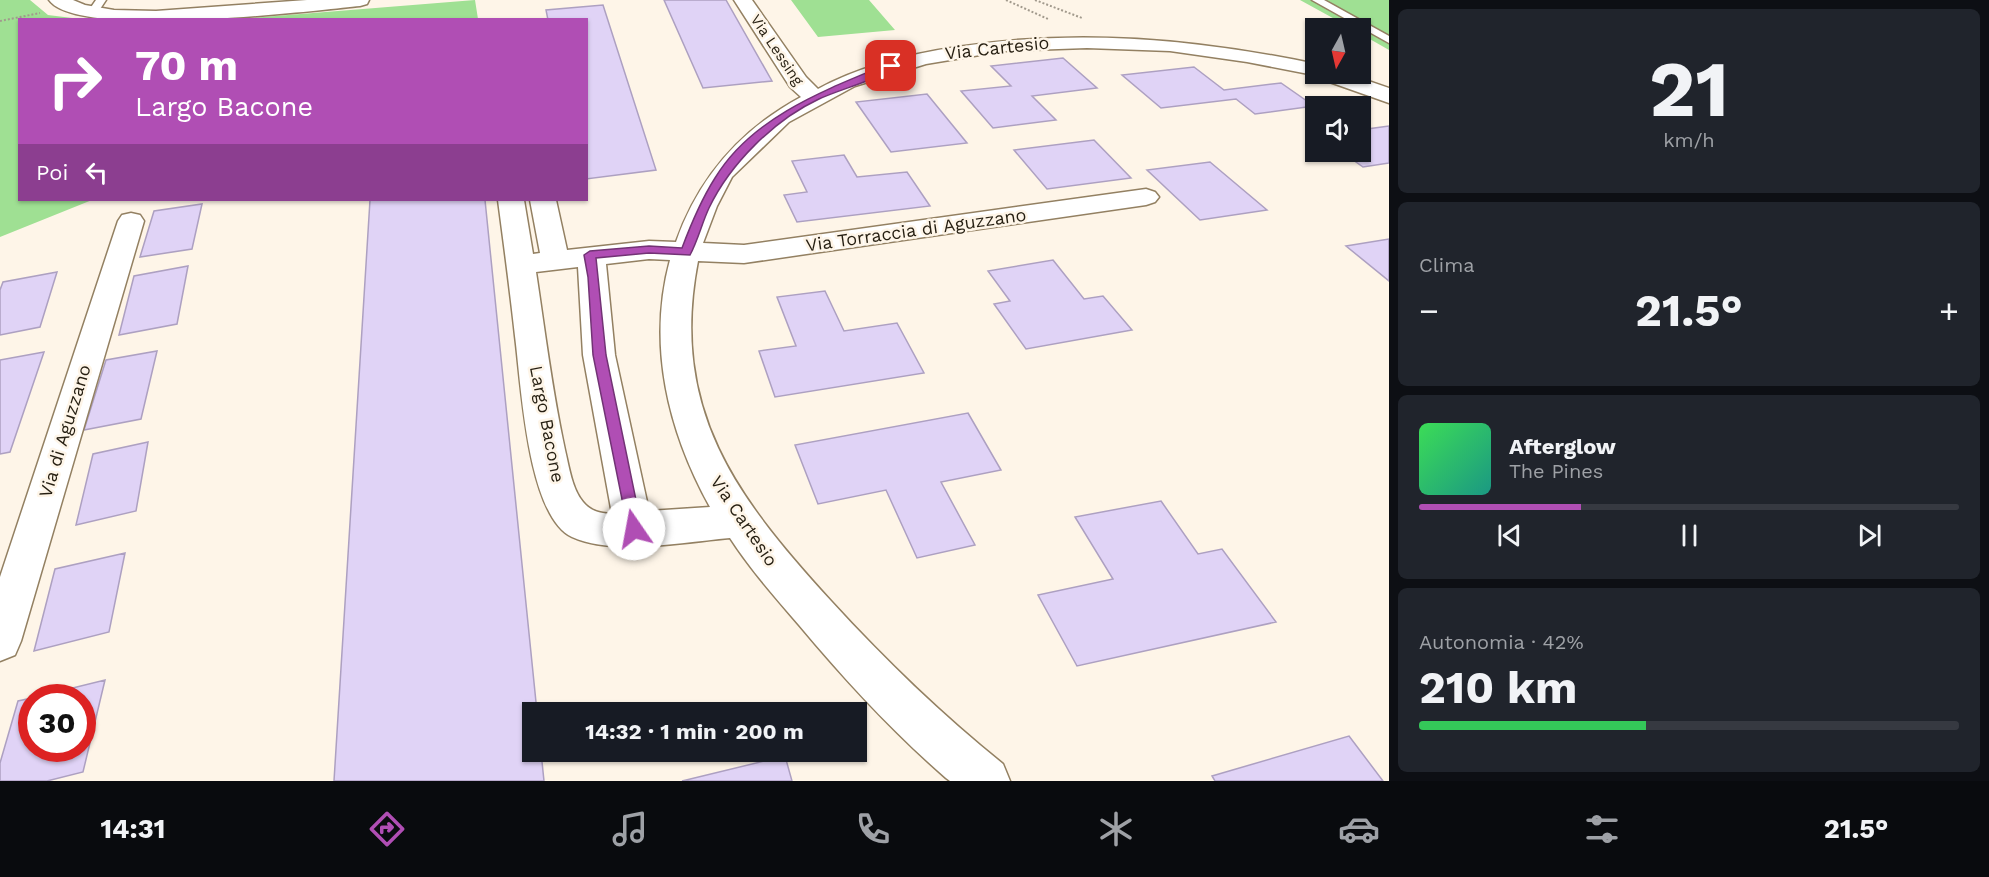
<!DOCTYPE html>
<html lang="it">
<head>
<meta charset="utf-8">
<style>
  :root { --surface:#171b24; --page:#20242c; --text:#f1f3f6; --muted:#9ea1a6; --line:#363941; --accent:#b04eb4 }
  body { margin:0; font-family:"Work Sans",sans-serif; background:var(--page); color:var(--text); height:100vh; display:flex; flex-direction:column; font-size:22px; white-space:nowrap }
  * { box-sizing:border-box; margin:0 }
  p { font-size:20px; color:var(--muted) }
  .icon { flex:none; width:33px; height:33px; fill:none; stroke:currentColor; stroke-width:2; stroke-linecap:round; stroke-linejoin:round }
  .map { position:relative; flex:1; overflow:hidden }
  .details { display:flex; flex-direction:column; gap:9px; padding:9px; background:#0d0f14; width:600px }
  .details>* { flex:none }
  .banner { position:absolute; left:18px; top:18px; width:570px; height:183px; border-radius:0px; box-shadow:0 2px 4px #0004; background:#b04eb4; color:#fff; overflow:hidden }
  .needle { width:39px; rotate:188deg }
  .controls { position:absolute; left:1305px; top:18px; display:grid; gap:12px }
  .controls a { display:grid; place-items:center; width:66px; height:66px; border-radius:0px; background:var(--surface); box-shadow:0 2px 4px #0004; font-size:30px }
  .speed { position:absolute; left:18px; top:684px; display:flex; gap:12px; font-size:30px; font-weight:700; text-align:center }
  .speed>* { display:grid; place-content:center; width:78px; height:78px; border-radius:50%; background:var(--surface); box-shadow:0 2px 4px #0004; line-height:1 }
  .speed .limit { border:9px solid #d22; background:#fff; color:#111 }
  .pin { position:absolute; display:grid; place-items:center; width:51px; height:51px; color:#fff; margin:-26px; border-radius:12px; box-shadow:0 3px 9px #0006 }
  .me { position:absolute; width:66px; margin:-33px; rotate:348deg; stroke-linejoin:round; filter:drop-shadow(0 0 4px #0008) }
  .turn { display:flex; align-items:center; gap:21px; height:126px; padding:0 18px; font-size:27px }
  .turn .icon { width:78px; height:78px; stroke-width:2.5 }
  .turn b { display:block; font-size:42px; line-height:51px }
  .then { display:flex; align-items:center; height:57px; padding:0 18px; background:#0003; gap:12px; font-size:22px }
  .big { font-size:45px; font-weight:700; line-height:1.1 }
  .details .widget { flex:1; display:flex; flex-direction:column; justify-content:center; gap:9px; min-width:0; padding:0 21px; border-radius:9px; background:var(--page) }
  .details .dial { align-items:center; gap:0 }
  .dial b { font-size:78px; line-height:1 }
  .song { display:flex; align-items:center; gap:18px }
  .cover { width:72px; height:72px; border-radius:9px; background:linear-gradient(135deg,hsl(130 70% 55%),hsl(170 70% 35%)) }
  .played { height:6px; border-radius:3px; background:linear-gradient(90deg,var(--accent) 30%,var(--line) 30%) }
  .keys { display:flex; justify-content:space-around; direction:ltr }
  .heat { display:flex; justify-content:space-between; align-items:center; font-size:33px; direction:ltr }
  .charge { height:9px; border-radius:4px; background:linear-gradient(90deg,#34c759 42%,var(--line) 0) }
  .trip { position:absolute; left:522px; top:702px; width:345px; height:60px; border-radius:0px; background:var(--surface); box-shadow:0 2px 4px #0004; font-weight:700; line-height:60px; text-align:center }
  .dock { display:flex; height:96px; justify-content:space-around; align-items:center; background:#090b0e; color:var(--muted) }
  .dock .icon { width:42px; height:42px }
  .dock .on { color:var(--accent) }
  .dock b { font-size:27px; color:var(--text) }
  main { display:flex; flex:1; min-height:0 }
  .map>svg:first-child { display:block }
  .green { fill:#9fe093 }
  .building { fill:#e0d3f6; stroke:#ada0c1; stroke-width:1.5 }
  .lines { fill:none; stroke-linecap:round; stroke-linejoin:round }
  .lane-casing { stroke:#938062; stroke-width:3 }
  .street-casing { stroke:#938062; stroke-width:3 }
  .path { stroke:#a29a8d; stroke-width:2; stroke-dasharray:2 2; stroke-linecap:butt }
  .lane { fill:#fff; fill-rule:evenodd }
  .street { fill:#fff; fill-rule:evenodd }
  .route { fill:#b04eb4; stroke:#723375; stroke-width:1.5 }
  .labels { text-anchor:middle; stroke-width:5; stroke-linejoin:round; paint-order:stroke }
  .far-street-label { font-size:15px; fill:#251e11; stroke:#fef5e8 }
  .street-label { font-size:18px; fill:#251e11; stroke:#fef5e8 }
</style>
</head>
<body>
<main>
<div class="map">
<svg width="1389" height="781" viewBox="0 0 1389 781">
  <rect width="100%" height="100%" fill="#fef5e8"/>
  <path class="green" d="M0,0H30L48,15L80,19L20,20V200H92L0,237Z
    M475,0L478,19H238Z
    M791,0H869L895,30L818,37Z
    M1300,0H1389V50L1361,34L1360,28H1351Z"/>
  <path class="building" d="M664,0H726L772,81L703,88Z
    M603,5L656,170L586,179V20H548L546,10Z
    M1063,58L1097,88L1032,96L1056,120L993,128L961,91L1011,86L991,66Z
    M1194,67L1224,90L1281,83L1314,106L1255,114L1236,99L1161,108L1122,75Z
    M927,94L967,143L891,152L856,102Z
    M1389,126V163L1363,167L1342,152H1360V130Z
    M1094,140L1131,178L1047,189L1014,150Z
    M844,155L857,177L907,172L930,206L797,222L784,195L807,192L792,161Z
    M1210,162L1267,210L1200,220L1147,170Z
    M370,200H485L537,712H532V752H541L544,781H334Z
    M202,204L192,249L140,257L154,211Z
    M1389,239V281L1346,246Z
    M1053,260L1084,299L1103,296L1132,330L1026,349L994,304L1010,301L988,271Z
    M188,266L177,324L119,335L134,276Z
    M57,272L40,327L0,335V290L3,282Z
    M825,291L844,331L897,323L924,373L775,397L759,351L796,346L777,297Z
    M157,351L141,419L84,430L106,360Z
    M44,352L10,452L0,454V360Z
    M968,413L1001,470L941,482L975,545L917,558L886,490L818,504L795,445Z
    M148,442L136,511L76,525L93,454Z
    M1161,501L1198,554L1222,549L1276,622L1077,666L1038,595L1113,579L1075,517Z
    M125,553L109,632L34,651L55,569Z
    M105,680L83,772L47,781H0V763L18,701L32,698V748H82V698H32Z
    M1349,736L1383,781H1215L1212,776Z
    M785,756L792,781H682Z"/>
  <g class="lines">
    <g class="lane-casing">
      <path id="lane" d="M96,0H106L96,15H88L87,13Z
        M1312,0H1324L1389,36V43Z"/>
    </g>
    <g class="street-casing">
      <path id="street" d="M49,0H73L85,5L114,10L156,11L307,0H369L367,4L360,6C309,11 77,40 49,0Z
        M734,0H752L806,77L818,89C860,66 910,54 957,47C1078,28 1196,39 1316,64V74H1348L1389,88V103L1321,79L1319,76L1247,62L1170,51L1087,48L1004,51L926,64L855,86L789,122L732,177L717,206L703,243L744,245L1146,189L1155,192L1159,197L1155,202L1146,205L744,263L698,261C669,410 737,498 831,601C885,660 941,714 1003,764L1010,781H950L946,778C892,731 845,680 799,625C775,597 750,569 730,538C684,542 613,556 572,537C527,516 521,381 515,336C510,291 504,245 498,200H524L533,254L540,253L530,200H556L567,250L649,241L676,242C699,177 740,130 801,97L790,87ZM649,259L670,260C647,345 668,431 710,507L649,511L615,355L606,264ZM578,267L583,355L612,514C601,513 591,512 583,502C572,489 569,467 565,450C552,391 545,331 536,272Z
        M131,213L140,215L144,221L21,641L15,655L0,661V577L118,221L122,215Z"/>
    </g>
    <path class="path" d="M1006,0L1048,19
      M1035,0L1082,18
      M0,21L40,13"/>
    <use href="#lane" class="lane"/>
    <use href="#street" class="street"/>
  </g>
  <path class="route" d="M888,64L896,66C878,80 840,89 819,99C774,120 730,164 709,208C702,223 698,240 690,255L649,253L596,258L606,355L642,529L640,534L634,536L629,534L593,355L588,277L584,255L590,251L649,246L682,248C691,224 701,200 715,178C752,117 825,90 888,64Z"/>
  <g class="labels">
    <g class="far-street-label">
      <text transform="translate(777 50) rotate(56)" y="5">Via Lessing</text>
    </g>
    <g class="street-label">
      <text transform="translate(997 48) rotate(-6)" y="6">Via Cartesio</text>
      <text transform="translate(916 230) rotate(-8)" y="6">Via Torraccia di Aguzzano</text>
      <text transform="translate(547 424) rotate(79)" y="6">Largo Bacone</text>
      <text transform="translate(65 431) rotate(-73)" y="6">Via di Aguzzano</text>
      <text transform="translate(744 521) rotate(56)" y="6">Via Cartesio</text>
    </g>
  </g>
</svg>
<div class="controls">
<a><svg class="needle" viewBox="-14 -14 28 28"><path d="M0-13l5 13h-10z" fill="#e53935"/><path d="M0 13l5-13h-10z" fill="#9ea1a6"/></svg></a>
<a><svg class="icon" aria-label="sound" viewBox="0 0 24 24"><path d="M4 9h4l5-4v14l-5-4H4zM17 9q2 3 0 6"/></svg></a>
</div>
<div class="speed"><div class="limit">30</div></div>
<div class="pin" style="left:891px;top:66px;background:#d93025"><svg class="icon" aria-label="arrive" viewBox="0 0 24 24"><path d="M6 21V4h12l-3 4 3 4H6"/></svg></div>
<svg class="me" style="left:634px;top:529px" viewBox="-20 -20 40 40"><circle r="19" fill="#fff"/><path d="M0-13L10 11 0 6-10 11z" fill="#b04eb4"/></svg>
<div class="trip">14:32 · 1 min · 200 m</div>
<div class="banner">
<div class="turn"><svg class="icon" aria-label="right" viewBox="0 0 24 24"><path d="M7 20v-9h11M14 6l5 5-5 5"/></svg><div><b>70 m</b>Largo Bacone</div></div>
<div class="then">Poi<svg class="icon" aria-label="left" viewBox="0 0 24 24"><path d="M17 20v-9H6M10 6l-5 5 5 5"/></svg></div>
</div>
</div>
<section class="details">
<div class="widget dial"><b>21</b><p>km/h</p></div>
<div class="widget"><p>Clima</p>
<div class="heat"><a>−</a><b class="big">21.5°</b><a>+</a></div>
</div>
<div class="widget">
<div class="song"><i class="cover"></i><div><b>Afterglow</b><p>The Pines</p></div></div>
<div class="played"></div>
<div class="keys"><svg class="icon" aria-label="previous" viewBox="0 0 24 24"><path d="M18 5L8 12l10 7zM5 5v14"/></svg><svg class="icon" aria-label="pause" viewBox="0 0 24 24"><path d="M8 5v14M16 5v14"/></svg><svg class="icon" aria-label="next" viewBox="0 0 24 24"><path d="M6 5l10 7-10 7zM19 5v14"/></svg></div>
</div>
<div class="widget"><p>Autonomia · 42%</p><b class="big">210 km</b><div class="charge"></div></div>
</section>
</main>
<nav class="dock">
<b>14:31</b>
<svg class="icon on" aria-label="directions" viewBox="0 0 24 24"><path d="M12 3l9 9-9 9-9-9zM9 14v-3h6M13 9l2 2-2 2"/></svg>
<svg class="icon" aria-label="music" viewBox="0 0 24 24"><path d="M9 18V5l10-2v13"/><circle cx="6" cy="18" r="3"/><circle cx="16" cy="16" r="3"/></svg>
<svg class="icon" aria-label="phone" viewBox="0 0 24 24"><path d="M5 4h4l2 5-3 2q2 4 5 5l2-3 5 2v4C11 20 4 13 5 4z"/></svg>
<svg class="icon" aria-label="climate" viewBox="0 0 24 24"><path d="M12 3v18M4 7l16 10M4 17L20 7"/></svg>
<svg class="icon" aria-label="car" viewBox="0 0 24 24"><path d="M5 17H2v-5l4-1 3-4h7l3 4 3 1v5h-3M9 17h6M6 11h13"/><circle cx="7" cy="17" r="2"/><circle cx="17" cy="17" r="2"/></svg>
<svg class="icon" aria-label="filters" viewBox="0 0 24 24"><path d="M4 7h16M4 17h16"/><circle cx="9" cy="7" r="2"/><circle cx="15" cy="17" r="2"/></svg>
<b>21.5°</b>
</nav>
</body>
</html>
